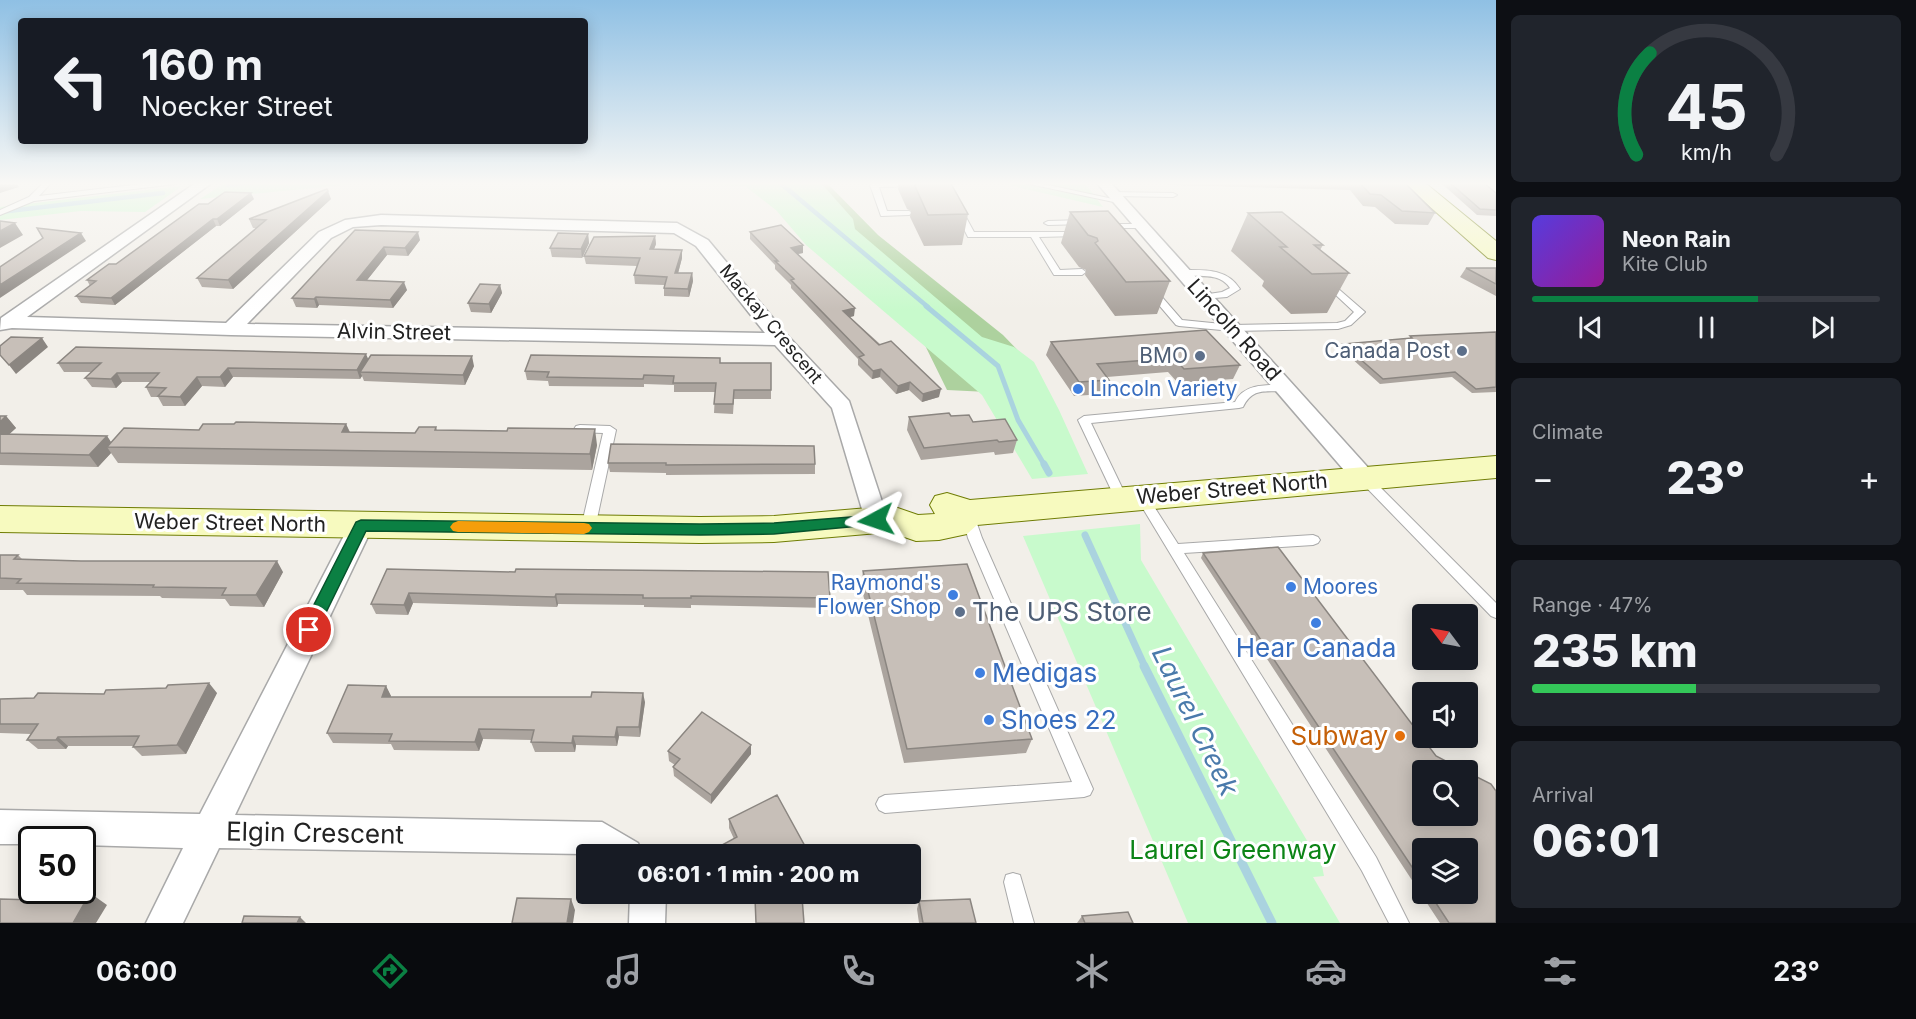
<!DOCTYPE html>
<html lang="en">
<head>
<meta charset="utf-8">
<style>
  :root { --surface:#171b24; --page:#20242c; --text:#f1f3f6; --muted:#9ea1a6; --line:#363941; --accent:#0b8043 }
  body { margin:0; font-family:Inter,sans-serif; background:var(--page); color:var(--text); height:100vh; display:flex; flex-direction:column; font-size:22px; white-space:nowrap }
  * { box-sizing:border-box; margin:0 }
  p { font-size:20px; color:var(--muted) }
  .icon { flex:none; width:33px; height:33px; fill:none; stroke:currentColor; stroke-width:2; stroke-linecap:round; stroke-linejoin:round }
  .map { position:relative; flex:1; overflow:hidden }
  .details { display:flex; flex-direction:column; gap:15px; padding:15px; background:#0d0f14; width:420px }
  .details>* { flex:none }
  .banner { position:absolute; left:18px; top:18px; width:570px; height:126px; border-radius:6px; box-shadow:0 3px 15px #0003; background:#171b24; color:var(--text); overflow:hidden }
  .needle { width:39px; rotate:302deg }
  .controls { position:absolute; left:1412px; top:604px; display:grid; gap:12px }
  .controls a { display:grid; place-items:center; width:66px; height:66px; border-radius:6px; background:var(--surface); box-shadow:0 3px 15px #0003; font-size:30px }
  .speed { position:absolute; left:18px; top:826px; display:flex; gap:12px; font-size:30px; font-weight:700; text-align:center }
  .speed>* { display:grid; place-content:center; width:78px; height:78px; border-radius:50%; background:var(--surface); box-shadow:0 3px 15px #0003; line-height:1 }
  .speed .limit { border:3px solid #111; border-radius:9px; background:#fff; color:#111 }
  .pin { position:absolute; display:grid; place-items:center; width:51px; height:51px; color:#fff; margin:-26px; border:3px solid #fff; border-radius:50%; box-shadow:0 2px 6px #0007 }
  .me { position:absolute; width:66px; margin:-33px; rotate:265deg; stroke-linejoin:round; filter:drop-shadow(0 0 4px #0008) }
  .turn { display:flex; align-items:center; gap:21px; height:126px; padding:0 24px; font-size:27px }
  .turn .icon { width:78px; height:78px; stroke-width:2.5 }
  .turn b { display:block; font-size:42px; line-height:51px }
  .big { font-size:45px; font-weight:800; line-height:1.1 }
  .details .card { flex:1; display:flex; flex-direction:column; justify-content:center; gap:9px; min-width:0; padding:0 21px; border-radius:9px; background:var(--page) }
  .details .dial { align-items:center; gap:0 }
  .dial svg { height:156px; overflow:visible; fill:none; stroke:var(--line); stroke-width:7; stroke-linecap:round; text-anchor:middle }
  .dial text { fill:var(--text); stroke:none }
  .song { display:flex; align-items:center; gap:18px }
  .cover { width:72px; height:72px; border-radius:9px; background:linear-gradient(135deg,hsl(250 70% 55%),hsl(300 70% 35%)) }
  .played { height:6px; border-radius:3px; background:linear-gradient(90deg,var(--accent) 65%,var(--line) 65%) }
  .keys { display:flex; justify-content:space-around; direction:ltr }
  .heat { display:flex; justify-content:space-between; align-items:center; font-size:33px; direction:ltr }
  .charge { height:9px; border-radius:4px; background:linear-gradient(90deg,#34c759 47%,var(--line) 0) }
  .trip { position:absolute; left:576px; top:844px; width:345px; height:60px; border-radius:6px; background:var(--surface); box-shadow:0 3px 15px #0003; font-weight:800; line-height:60px; text-align:center }
  .tab-bar { display:flex; height:96px; justify-content:space-around; align-items:center; background:#090b0e; color:var(--muted) }
  .tab-bar .icon { width:42px; height:42px }
  .tab-bar .on { color:var(--accent) }
  .tab-bar b { font-size:27px; color:var(--text) }
  main { display:flex; flex:1; min-height:0 }
  .map>svg:first-child { display:block }
  .forest { fill:#add19e }
  .park { fill:#c8facc }
  .lines { fill:none; stroke-linecap:round; stroke-linejoin:round }
  .stream-far3 { stroke:#aad3df; stroke-width:4.5 }
  .stream-far2 { stroke:#aad3df; stroke-width:5 }
  .stream-far1 { stroke:#aad3df; stroke-width:7 }
  .stream { stroke:#aad3df; stroke-width:9 }
  .lane-casing { stroke:#a9a9a9; stroke-width:2 }
  .street-casing { stroke:#a9a9a9; stroke-width:3 }
  .secondary-casing { stroke:#707d05; stroke-width:2 }
  .lane { fill:#fff; fill-rule:evenodd }
  .street { fill:#fff; fill-rule:evenodd }
  .secondary { fill:#f7fabf; fill-rule:evenodd }
  .wall { fill:#aba49e; fill-rule:evenodd }
  .shaded-wall { fill:#8b8681 }
  .building { fill:#c7bfb8; stroke:#8b8681; stroke-width:1.5 }
  .route { fill:#0b8043; stroke:#07532c; stroke-width:1.5 }
  .slow { fill:#f59e0b }
  .service-dot { fill:#5c6f8a; stroke:#fff; stroke-width:2 }
  .shop-dot { fill:#3f7fe0; stroke:#fff; stroke-width:2 }
  .food-dot { fill:#e8710a; stroke:#fff; stroke-width:2 }
  .labels { text-anchor:middle; stroke-width:6; stroke-linejoin:round; paint-order:stroke }
  .far-street-label { font-size:18px; fill:#222; stroke:#fff }
  .street-label { font-size:21px; fill:#222; stroke:#fff }
  .service-label { font-size:21px; fill:#4e5e75; stroke:#fff; text-anchor:end }
  .shop-label { font-size:21px; fill:#366cbe; stroke:#fff; text-anchor:start }
  .near-service-label { font-size:26px; fill:#4e5e75; stroke:#fff; text-anchor:start }
  .near-shop-label { font-size:26px; fill:#366cbe; stroke:#fff; text-anchor:start }
  .near-food-label { font-size:26px; fill:#c56008; stroke:#fff; text-anchor:end }
  .near-street-label { font-size:26px; fill:#222; stroke:#fff }
  .near-park-label { font-size:26px; fill:#0c8416; stroke:#fff }
  .near-water-label { font-size:27px; font-style:italic; fill:#4a7aab; stroke:#fff }
</style>
</head>
<body>
<main>
<div class="map">
<svg width="1496" height="923" viewBox="0 0 1496 923">
  <rect width="100%" height="100%" fill="#f2efe9"/>
  <path class="forest" d="M753,182H826L878,235L1003,335L1030,363L1046,395L947,390L917,329Z"/>
  <path class="park" d="M226,182H377L200,199Z
    M547,182H820L853,219L855,229L982,337L1014,347L1034,362L1059,410L1088,474L1032,479L982,395L806,245L776,210L745,186Z
    M996,182H1084L1103,207Z
    M182,186L145,212L81,211L0,220V207Z
    M1140,524L1141,560L1322,866L1324,876L1313,877L1340,923H1188L1023,536Z"/>
  <g class="lines">
    <path class="stream-far3" d="M779,182L928,307
      M228,185L254,182
      M0,212L163,193"/>
    <path class="stream-far2" d="M926,306L998,366L1018,420L1045,466"/>
    <path class="stream-far1" d="M1044,464L1049,473
      M1085,535L1145,667"/>
    <path class="stream" d="M1144,666L1272,923"/>
    <g class="lane-casing">
      <path id="lane" d="M44,182H52L39,196L158,182H179L175,184L34,201L0,215V210L29,197Z
        M916,182L917,184L913,186L879,187L887,211H909L913,213L909,215L881,216L870,185L871,183Z
        M1020,182H1034L1127,202L1123,204Z
        M1111,192L1173,193L1177,195L1173,197L1114,196L1110,194Z
        M956,210H962L974,232H1081L1082,234L1078,236L1039,237L1060,270L1082,269L1086,272L1082,275H1054L1031,237H968L955,212Z
        M1083,220L1087,222L1086,224L1048,225L1044,223L1048,221Z
        M1103,224H1143L1147,226L1143,228H1106L1102,226Z
        M1183,270C1204,270 1227,268 1240,289L1227,297L1202,299V295L1222,292L1230,288C1219,271 1197,278 1180,275L1179,273Z
        M1327,279L1365,312L1351,325L1338,329L1232,331L1179,326L1176,325L1147,291L1149,289H1155L1182,320L1232,325L1337,323L1345,321L1354,312L1324,284L1322,282Z
        M1285,385L1290,388L1289,390C1268,394 1254,385 1243,407L1239,408L1091,423L1127,498L1121,502L1115,498L1078,420L1084,416L1235,402C1244,383 1267,385 1285,385Z
        M580,425L610,426L616,430L595,528L593,531H583L581,528L603,433L576,432L574,429L576,426Z
        M1364,474L1368,475L1496,603V618L1491,616L1360,481L1358,478Z
        M1142,493L1146,494L1178,544L1313,535L1318,537L1320,540L1318,543L1313,545L1184,553L1376,857L1409,923H1389L1362,871L1136,497Z
        M968,510L973,512L974,515L982,538L1093,789L1090,795L1084,797L885,813L879,810L876,804L879,798L885,795L1072,782L968,538L962,515L963,512Z
        M1013,873L1020,875L1034,923H1014L1004,882L1006,875Z"/>
    </g>
    <g class="street-casing">
      <path id="street" d="M197,182H213L27,317L226,323L319,232L345,220L381,215L677,223L708,240L787,335L849,401L888,520L885,526L876,529L867,526L832,408L775,345L231,335L12,328L0,330L1,318ZM381,225L674,233L696,246L765,333L247,324L331,238L353,227Z
        M1096,182H1110L1372,472L1376,478L1372,484L1364,486L1356,484Z
        M361,517L370,520L373,526L235,815L602,822L638,843L643,855L219,848L183,923H146L183,848L82,845V840H32V844H0V810L200,814L349,526L352,520Z
        M630,894H666L665,923H629Z"/>
    </g>
    <g class="secondary-casing">
      <path id="secondary" d="M1402,182H1424L1496,241V260L1488,258Z
        M1496,456V478L977,525L967,534L939,540L916,541L890,532L774,542L700,543L0,532V506L700,517L774,516L892,506L918,515L935,514L930,505L935,496L947,493L970,500Z"/>
    </g>
    <use href="#lane" class="lane"/>
    <use href="#street" class="street"/>
    <use href="#secondary" class="secondary"/>
  </g>
  <path class="wall" d="M899,182H950L968,214L962,245L924,246L910,217L911,211L907,209L898,189Z
    M1169,182H1404L1435,213L1428,225L1395,224L1375,207L1363,206L1350,190L1171,185Z
    M1440,182H1483L1496,193V216L1477,215Z
    M254,199L220,226H216L115,305L81,303L76,296L90,286L87,280L116,264L208,204Z
    M331,199L233,289L202,287L197,278L257,228H253L249,219Z
    M1070,212L1170,281L1157,314L1115,316L1085,275L1086,270L1079,267L1061,243Z
    M1248,213L1323,245L1320,250L1349,273L1327,313L1291,314L1262,286L1264,281L1231,251Z
    M355,230L420,240L408,256L387,255L367,280L407,290L393,308L319,305L317,308L296,307L292,298Z
    M750,232L803,253L798,254L854,316L850,317L939,397L922,402L909,390L896,394L880,377L872,379L858,365V359L791,288V285L775,269V265L750,239Z
    M588,234L589,243L582,258L552,257L550,248Z
    M655,236L656,244L654,249L682,258L678,273H692L693,281L689,297L664,296V285L635,284L634,275L637,266L586,264L584,256Z
    M1466,268H1496V296L1460,277Z
    M500,285L502,293L491,313L471,312L468,303Z
    M1496,332V392L1472,393L1452,377L1380,384L1340,348L1343,344L1410,338V336Z
    M1051,342L1240,365L1233,379L1178,383L1168,372L1107,377L1109,380L1104,394L1074,396L1046,355Z
    M368,359L474,366L465,385L364,381L362,376L360,379L233,377L225,387L202,386L185,406H163L158,397H151L146,387L151,382H122L116,388L92,387L85,378L92,372H64L58,363Z
    M720,363H771V399H734L733,414L714,413L715,392H674V385L644,384V387L549,386L548,381L527,380L525,371Z
    M0,416H6L16,428L9,434L107,436L111,442L199,430L346,424L350,432L415,433L436,427L437,430L597,445L592,470L118,463L111,453L98,467L0,465Z
    M951,416L973,422L1017,440L1013,453L995,455L994,452L921,460L907,430L909,417Z
    M608,463L815,464V474L666,475V473L610,472Z
    M1203,553L1436,756L1496,923H1440L1201,558ZM1422,849L1467,894H1422Z
    M0,555H18L22,559L283,572L264,607L230,606L225,599L162,598L160,596L27,595L23,590H0Z
    M387,569L830,598L829,608L691,605V608L644,607V605L558,604L557,607L413,603L408,615L376,614L371,604Z
    M863,571L1032,739L1026,753L904,763L861,586Z
    M386,686L391,696L390,697L645,702L640,737L619,736L617,746L576,745L575,752H535L531,742L532,740L483,739L479,751L394,750L391,744L333,743L327,733Z
    M217,693L186,754L142,756L133,747L134,746H68L66,749H38L27,740L31,734L0,733V699L34,698L104,694Z
    M751,745V754L711,804L674,776L673,767L675,765L669,761L668,751Z
    M729,819L806,855H723L722,845L734,839L729,828Z
    M919,901L976,923H919L917,909Z
    M1082,916L1133,923H1077Z"/>
  <path class="shaded-wall" d="M6,182H16L19,187L0,193V184Z
    M328,191L331,199L233,289L228,280Z
    M251,193L254,199L220,226L217,219Z
    M213,219L216,226L115,305L111,298Z
    M15,223L23,235L0,248V231Z
    M418,232L420,240L408,256L405,248Z
    M81,233L86,241L0,298V285Z
    M588,234L589,243L582,258L581,249Z
    M655,236L656,244L651,257L650,249Z
    M803,245V253L791,255V248Z
    M384,247L387,255L360,289L357,280Z
    M682,250V258L676,281L675,273Z
    M692,273L693,281L689,297L688,289Z
    M404,282L407,290L393,308L390,300Z
    M500,285L502,293L491,313L489,304Z
    M316,297L319,305L317,308L314,299Z
    M855,308L854,316L842,319L843,311Z
    M42,338L48,347L16,374L9,365Z
    M366,354L370,363L360,372L362,376L360,379L357,370Z
    M472,356L474,366L465,385L463,375Z
    M228,368L233,377L225,387L220,377Z
    M881,369L880,377L872,379L873,371Z
    M117,373L122,382L116,388L111,379Z
    M197,377L202,386L185,406L180,397Z
    M910,382L909,390L896,394L898,386Z
    M941,389L939,397L922,402L923,394Z
    M6,416L16,428L0,443V422Z
    M346,424L353,440L342,432Z
    M595,429L597,445L592,470L590,454Z
    M107,436L114,447H107L111,453L98,467L89,455Z
    M277,561L283,572L264,607L256,595Z
    M409,593L413,603L408,615L404,605Z
    M556,594L558,604L557,607L555,597Z
    M209,683L217,693L186,754L177,745Z
    M386,686L391,696L387,706L382,697Z
    M643,693L645,702L640,737L639,727Z
    M617,727L619,736L617,746L615,737Z
    M479,729L483,739L479,751L475,742Z
    M573,736L576,745L575,752L572,743Z
    M58,737L68,746L66,749L56,740Z
    M751,745V754L711,804V795Z
    M806,848V855H793Z
    M90,893L107,905L96,923H73Z
    M571,899L575,910L573,923H567Z
    M300,917L306,923H297Z"/>
  <path class="building" d="M918,182H950L968,214L928,215L915,186L919,182Z
    M1359,182H1404L1435,213L1402,211L1381,195L1370,194Z
    M1449,182H1483L1496,193V210L1480,209Z
    M327,189L328,191L228,280L197,278L266,220L249,219Z
    M225,192L251,193L217,219H213L111,298L76,296L96,281L87,280L109,264H116L199,204H208Z
    M1108,211L1170,281L1126,282L1095,243L1098,241L1097,238L1088,235L1070,212Z
    M1282,212L1323,245H1314L1349,273L1312,274L1280,247H1287L1248,213Z
    M0,221L15,223L0,231Z
    M781,225L803,245L791,248L855,308L843,311L879,345L891,341L941,389L923,394L910,382L898,386L881,369L873,371L859,357L864,355L791,280L794,279L775,261H778L750,232Z
    M37,228L81,233L0,285V267L43,238Z
    M355,230L418,232L405,248L384,247L357,280L404,282L390,300L316,297L314,299L292,298Z
    M558,233L588,234L581,249L550,248Z
    M655,236L650,249L682,250L675,273H692L688,289L664,288L667,277L634,275L640,258L584,256L594,237Z
    M1466,268H1496V284Z
    M480,284L500,285L489,304L468,303Z
    M1206,330L1240,365L1184,369L1174,358L1097,364L1109,380L1079,382L1051,342Z
    M1496,332V387L1476,389L1455,372L1383,379L1343,344L1412,338L1410,336Z
    M11,337L42,338L9,365L0,355V346Z
    M76,347L366,354L357,370L228,368L220,377H197L180,397L158,396L166,388L146,387L159,373H117L111,379L85,378L101,363H58Z
    M371,355L472,356L463,375L360,372Z
    M531,355L720,358V363H771V390H734L733,404H714L716,383H673L674,376L644,375L643,379L547,377L549,372L525,371Z
    M949,413L951,416L969,415L973,422L1005,419L1017,440L999,442L997,440L924,448L909,417Z
    M0,416H6L0,422Z
    M236,422L346,424L342,432L415,433L419,427H436L435,430L507,431L508,428L595,429L590,454L107,447L124,428L199,430L203,424H234Z
    M0,434L107,436L89,455L0,453Z
    M611,444L814,446L815,464L666,465V463H608Z
    M1278,547L1436,756L1465,771H1422V816H1467V772L1491,784L1496,791V923H1449L1430,894H1467V849H1422V882L1203,553Z
    M0,555H18L14,559L81,561H277L256,595H222L226,588L153,587L154,585L17,583L21,579L0,578Z
    M967,564L1032,739L907,749L863,571Z
    M387,569L515,572L516,569L828,572L830,598L691,596V598H643V595L556,594L555,597L409,593L404,605L371,604Z
    M209,683L177,745L133,747L139,736L58,737L56,740H27L38,724H0V699L34,698L38,693L104,694L106,690L166,688L168,685Z
    M348,685L386,686L382,697H591L592,692L643,693L639,727H617L615,737L573,736L572,743L531,742L534,730L479,729L475,742L389,741L392,734L327,733Z
    M702,712L751,745L711,795L673,767L680,759L668,751Z
    M777,795L806,848L793,855H727L722,845L737,837L729,819Z
    M41,892L90,893L73,923H0V899L36,900Z
    M802,897L804,923H756L755,898Z
    M517,898L571,899L567,923H512Z
    M970,899L976,923H923L919,901Z
    M1128,912L1133,923H1085L1082,916Z
    M244,916L300,917L297,923H242Z"/>
  <linearGradient id="sky" x2="0" y2="1"><stop stop-color="#8fc0e4"/><stop offset="0.59" stop-color="#f9f8f5"/><stop offset="1" stop-color="#f9f8f5" stop-opacity="0"/></linearGradient>
  <rect width="1496" height="311" fill="url(#sky)"/>
  <path class="route" d="M876,515L884,520L881,524L774,534L700,535L366,531L315,635L309,637L303,635L301,630L354,526L356,522L361,520L700,524L774,523Z"/>
  <path class="slow" d="M458,521L584,523L589,524L592,528L589,532L584,534L458,532L453,531L450,527L453,523Z"/>
  <g class="service-dot">
    <circle cx="1462" cy="351" r="6"/>
    <circle cx="1200" cy="356" r="6"/>
    <circle cx="960" cy="612" r="6"/>
  </g>
  <g class="shop-dot">
    <circle cx="1078" cy="389" r="6"/>
    <circle cx="1291" cy="587" r="6"/>
    <circle cx="953" cy="595" r="6"/>
    <circle cx="1316" cy="623" r="6"/>
    <circle cx="980" cy="673" r="6"/>
    <circle cx="989" cy="720" r="6"/>
  </g>
  <circle class="food-dot" cx="1400" cy="736" r="6"/>
  <g class="labels">
    <g class="far-street-label">
      <text transform="translate(771 324) rotate(50)" y="6">Mackay Crescent</text>
    </g>
    <g class="street-label">
      <text transform="translate(1234 330) rotate(48)" y="7">Lincoln Road</text>
      <text transform="translate(394 332) rotate(1)" y="7">Alvin Street</text>
      <text transform="translate(1232 489) rotate(-5)" y="7">Weber Street North</text>
      <text transform="translate(230 523) rotate(1)" y="7">Weber Street North</text>
    </g>
    <g class="service-label">
      <text x="1450" y="358">Canada Post</text>
      <text x="1188" y="363">BMO</text>
    </g>
    <g class="shop-label">
      <text x="1090" y="396">Lincoln Variety</text>
      <text x="941" y="590" text-anchor="end">Raymond's<tspan x="941" dy="24">Flower Shop</tspan></text>
      <text x="1303" y="594">Moores</text>
    </g>
    <g class="near-service-label">
      <text x="972" y="621">The UPS Store</text>
    </g>
    <g class="near-shop-label">
      <text x="1316" y="657" text-anchor="middle">Hear Canada</text>
      <text x="992" y="682">Medigas</text>
      <text x="1001" y="729">Shoes 22</text>
    </g>
    <g class="near-food-label">
      <text x="1388" y="745">Subway</text>
    </g>
    <g class="near-street-label">
      <text transform="translate(315 833) rotate(1)" y="9">Elgin Crescent</text>
    </g>
    <g class="near-park-label">
      <text x="1233" y="859">Laurel Greenway</text>
    </g>
    <g class="near-water-label">
      <text transform="translate(1195 721) rotate(64)" y="9">Laurel Creek</text>
    </g>
  </g>
</svg>
<div class="controls">
<a><svg class="needle" viewBox="-14 -14 28 28"><path d="M0-13l5 13h-10z" fill="#e53935"/><path d="M0 13l5-13h-10z" fill="#9ea1a6"/></svg></a>
<a><svg class="icon" aria-label="sound" viewBox="0 0 24 24"><path d="M4 9h4l5-4v14l-5-4H4zM17 9q2 3 0 6"/></svg></a>
<a><svg class="icon" aria-label="search" viewBox="0 0 24 24"><circle cx="10" cy="10" r="6"/><path d="M15 15l6 6"/></svg></a>
<a><svg class="icon" aria-label="layers" viewBox="0 0 24 24"><path d="M12 4l9 5-9 5-9-5zM3 14l9 5 9-5"/></svg></a>
</div>
<div class="speed"><div class="limit">50</div></div>
<div class="pin" style="left:309px;top:630px;background:#d93025"><svg class="icon" aria-label="arrive" viewBox="0 0 24 24"><path d="M6 21V4h12l-3 4 3 4H6"/></svg></div>
<svg class="me" style="left:876px;top:520px" viewBox="-20 -20 40 40"><path d="M0-17L14 15 0 8-14 15z" fill="#0b8043" stroke="#fff" stroke-width="4"/></svg>
<div class="trip">06:01 · 1 min · 200 m</div>
<div class="banner">
<div class="turn"><svg class="icon" aria-label="left" viewBox="0 0 24 24"><path d="M17 20v-9H6M10 6l-5 5 5 5"/></svg><div><b>160 m</b>Noecker Street</div></div>
</div>
</div>
<section class="details">
<div class="card dial"><svg viewBox="0 0 100 80">
<path d="M14 69A42 42 0 1 1 86 69"/>
<path d="M14 69A42 42 0 0 1 21 17" stroke="#0b8043"/>
<text x="50" y="56" font-size="32" font-weight="700">45</text>
<text x="50" y="72" font-size="11">km/h</text>
</svg></div>
<div class="card">
<div class="song"><i class="cover"></i><div><b>Neon Rain</b><p>Kite Club</p></div></div>
<div class="played"></div>
<div class="keys"><svg class="icon" aria-label="previous" viewBox="0 0 24 24"><path d="M18 5L8 12l10 7zM5 5v14"/></svg><svg class="icon" aria-label="pause" viewBox="0 0 24 24"><path d="M8 5v14M16 5v14"/></svg><svg class="icon" aria-label="next" viewBox="0 0 24 24"><path d="M6 5l10 7-10 7zM19 5v14"/></svg></div>
</div>
<div class="card"><p>Climate</p>
<div class="heat"><a>−</a><b class="big">23°</b><a>+</a></div>
</div>
<div class="card"><p>Range · 47%</p><b class="big">235 km</b><div class="charge"></div></div>
<div class="card"><p>Arrival</p><b class="big">06:01</b></div>
</section>
</main>
<nav class="tab-bar">
<b>06:00</b>
<svg class="icon on" aria-label="directions" viewBox="0 0 24 24"><path d="M12 3l9 9-9 9-9-9zM9 14v-3h6M13 9l2 2-2 2"/></svg>
<svg class="icon" aria-label="music" viewBox="0 0 24 24"><path d="M9 18V5l10-2v13"/><circle cx="6" cy="18" r="3"/><circle cx="16" cy="16" r="3"/></svg>
<svg class="icon" aria-label="phone" viewBox="0 0 24 24"><path d="M5 4h4l2 5-3 2q2 4 5 5l2-3 5 2v4C11 20 4 13 5 4z"/></svg>
<svg class="icon" aria-label="climate" viewBox="0 0 24 24"><path d="M12 3v18M4 7l16 10M4 17L20 7"/></svg>
<svg class="icon" aria-label="car" viewBox="0 0 24 24"><path d="M5 17H2v-5l4-1 3-4h7l3 4 3 1v5h-3M9 17h6M6 11h13"/><circle cx="7" cy="17" r="2"/><circle cx="17" cy="17" r="2"/></svg>
<svg class="icon" aria-label="filters" viewBox="0 0 24 24"><path d="M4 7h16M4 17h16"/><circle cx="9" cy="7" r="2"/><circle cx="15" cy="17" r="2"/></svg>
<b>23°</b>
</nav>
</body>
</html>
